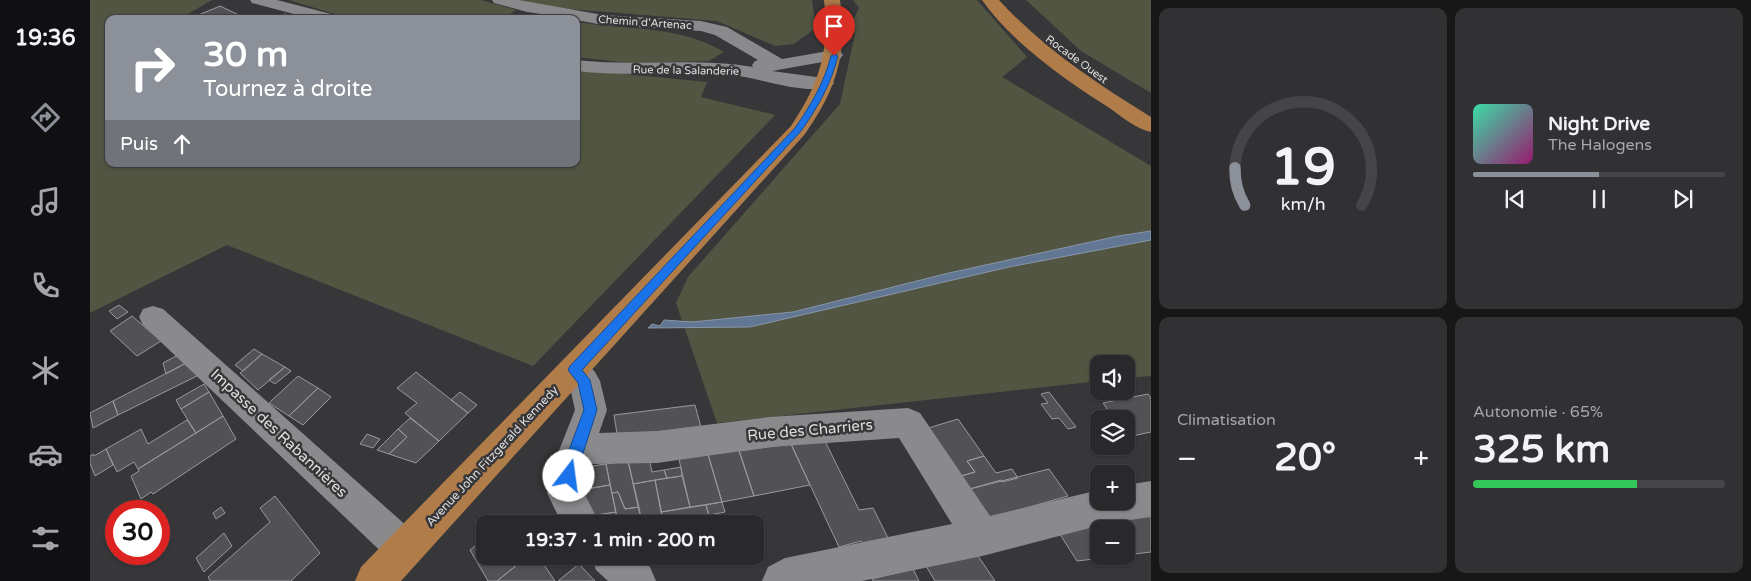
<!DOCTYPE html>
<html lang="fr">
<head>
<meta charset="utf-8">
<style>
  :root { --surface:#29292c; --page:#313134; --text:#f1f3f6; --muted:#a5a6a9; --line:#454548; --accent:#8c9099 }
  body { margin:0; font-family:"Varela Round",sans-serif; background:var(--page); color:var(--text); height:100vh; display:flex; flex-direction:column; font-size:19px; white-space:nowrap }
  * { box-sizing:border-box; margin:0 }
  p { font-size:16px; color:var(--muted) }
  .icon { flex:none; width:28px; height:28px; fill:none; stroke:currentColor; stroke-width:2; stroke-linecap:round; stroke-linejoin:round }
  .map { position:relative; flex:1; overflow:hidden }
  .drawer { display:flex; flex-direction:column; gap:8px; padding:8px; background:#171718; width:600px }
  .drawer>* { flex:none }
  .hud { position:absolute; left:15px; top:15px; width:475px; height:152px; border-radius:10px; box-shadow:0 1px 4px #0004,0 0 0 1px var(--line); background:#8c9099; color:#fff; overflow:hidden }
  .controls { position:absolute; left:1000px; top:355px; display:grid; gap:10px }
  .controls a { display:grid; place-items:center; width:45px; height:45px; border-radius:10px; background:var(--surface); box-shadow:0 1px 4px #0004,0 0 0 1px var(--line); font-size:25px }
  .speed { position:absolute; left:15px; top:500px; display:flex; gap:10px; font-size:25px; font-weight:700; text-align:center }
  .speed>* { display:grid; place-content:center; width:65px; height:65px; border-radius:50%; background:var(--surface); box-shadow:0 1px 4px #0004,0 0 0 1px var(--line); line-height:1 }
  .speed .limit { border:8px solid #d22; background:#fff; color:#111 }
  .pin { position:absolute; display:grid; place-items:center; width:42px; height:42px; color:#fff; margin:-51px -21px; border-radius:50% 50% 50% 0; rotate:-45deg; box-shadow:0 0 5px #0007 }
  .pin .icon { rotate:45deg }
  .me { position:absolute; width:55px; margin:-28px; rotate:15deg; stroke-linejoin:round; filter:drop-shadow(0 0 4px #0008) }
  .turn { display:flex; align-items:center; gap:18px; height:105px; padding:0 15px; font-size:22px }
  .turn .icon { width:65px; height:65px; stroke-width:2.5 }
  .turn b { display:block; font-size:35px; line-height:42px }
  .then { display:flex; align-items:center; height:48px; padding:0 15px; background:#0003; gap:10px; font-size:19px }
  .big { font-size:38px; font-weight:700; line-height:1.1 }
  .drawer .widget { flex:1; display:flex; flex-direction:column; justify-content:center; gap:8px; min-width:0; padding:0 18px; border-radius:10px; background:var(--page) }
  .drawer .dial { align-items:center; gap:0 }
  .dial svg { height:130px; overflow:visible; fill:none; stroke:var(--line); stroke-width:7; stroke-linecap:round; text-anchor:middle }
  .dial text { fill:var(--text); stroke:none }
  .song { display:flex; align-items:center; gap:15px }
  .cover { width:60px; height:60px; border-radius:8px; background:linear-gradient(135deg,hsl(160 70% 55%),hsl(320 70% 35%)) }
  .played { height:5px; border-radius:2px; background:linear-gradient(90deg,var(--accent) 50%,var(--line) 50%) }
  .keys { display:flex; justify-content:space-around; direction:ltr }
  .heat { display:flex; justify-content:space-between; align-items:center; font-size:28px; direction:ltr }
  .charge { height:8px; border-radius:4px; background:linear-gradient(90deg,#34c759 65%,var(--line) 0) }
  .drawer .tiles { flex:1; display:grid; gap:8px; grid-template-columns:repeat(2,1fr) }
  .trip { position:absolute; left:386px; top:515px; width:288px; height:50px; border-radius:10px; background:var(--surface); box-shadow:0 1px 4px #0004,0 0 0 1px var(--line); font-weight:700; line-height:50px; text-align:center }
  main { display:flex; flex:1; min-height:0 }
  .dock { display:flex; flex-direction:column; width:90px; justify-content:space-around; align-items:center; background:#101012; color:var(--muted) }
  .dock .icon { width:35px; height:35px }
  .dock .current { color:var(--accent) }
  .dock b { font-size:22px; color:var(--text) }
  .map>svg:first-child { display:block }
  .green { fill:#525542 }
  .water { fill:#627793; stroke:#8896aa }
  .building { fill:#525255; stroke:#99999c }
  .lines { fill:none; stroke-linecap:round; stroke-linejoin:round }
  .minor { fill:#8a898c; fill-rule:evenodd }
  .major { fill:#af7c4a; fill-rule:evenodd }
  .route { fill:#1a73e8; stroke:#114b97 }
  .labels { text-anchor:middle; stroke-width:5; stroke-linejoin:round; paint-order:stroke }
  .far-street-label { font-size:11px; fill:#dfdfe0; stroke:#37373a }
  .street-label { font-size:12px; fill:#dfdfe0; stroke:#37373a }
  .near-street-label { font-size:15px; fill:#dfdfe0; stroke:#37373a }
</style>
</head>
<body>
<main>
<nav class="dock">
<b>19:36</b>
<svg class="icon current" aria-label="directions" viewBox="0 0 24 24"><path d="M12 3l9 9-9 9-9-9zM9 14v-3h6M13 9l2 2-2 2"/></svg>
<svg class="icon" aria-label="music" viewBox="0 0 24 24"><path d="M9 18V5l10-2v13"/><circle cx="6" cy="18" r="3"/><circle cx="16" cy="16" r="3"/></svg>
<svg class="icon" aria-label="phone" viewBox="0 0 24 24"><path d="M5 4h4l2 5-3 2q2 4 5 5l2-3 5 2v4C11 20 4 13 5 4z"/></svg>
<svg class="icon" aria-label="climate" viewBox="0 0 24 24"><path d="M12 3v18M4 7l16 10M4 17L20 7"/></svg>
<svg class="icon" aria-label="car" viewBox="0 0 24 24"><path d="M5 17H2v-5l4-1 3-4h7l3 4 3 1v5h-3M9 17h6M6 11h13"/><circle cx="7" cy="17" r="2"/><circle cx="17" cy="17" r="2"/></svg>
<svg class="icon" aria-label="filters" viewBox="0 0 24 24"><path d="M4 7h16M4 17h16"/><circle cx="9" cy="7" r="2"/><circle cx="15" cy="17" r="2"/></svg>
</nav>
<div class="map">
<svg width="1061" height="581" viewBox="0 0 1061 581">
  <rect width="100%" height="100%" fill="#37373a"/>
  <path class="green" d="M0,0H122L89,19H19V164H486V69L617,82L611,97L685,115L443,366L137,245L0,313Z
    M199,0H391L426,10L419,15H445L467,19H270L241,13Z
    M430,0H722L726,28L704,44L685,46L627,21L467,8Z
    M763,0H887L937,57L912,77L1061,166V376L1036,378V364H1009V381L627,423L586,303L598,277L750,104L765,34L762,23L769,8Z
    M936,0H1061V93L991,51Z
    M486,22C536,30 590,25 634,52L619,61L539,63L486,57Z"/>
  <path class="water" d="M1061,231V240L919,267L660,327L558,328L562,324L570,326L574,320L602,322L703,312L859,273L1028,236Z"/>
  <path class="building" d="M130,6L147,14L137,19H99Z
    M195,14L206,17L202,19H183Z
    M29,305L38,312L27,319L19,311Z
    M42,316L71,341L47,356L20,331Z
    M164,349L172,354L153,371L145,365Z
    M172,354L195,367L168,390L150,373Z
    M88,355L96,363L76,374L73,363Z
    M96,363L109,375L28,415L23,401Z
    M195,367L201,371L185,384L179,380Z
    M326,372L378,413L349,441L315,413L327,403L307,388Z
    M208,376L228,388L199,416L179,403Z
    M114,384L119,392L91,409L86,400Z
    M228,388L241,397L213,425L199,416Z
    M119,392L133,416L106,433L91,409Z
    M370,392L387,405L378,413L361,400Z
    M959,392L986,427L978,429L969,418L962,419L951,404L958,403L951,394Z
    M1058,394L1061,398V432L1038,437L1036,419H1024L1013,403Z
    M23,401L28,415L3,428L0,413Z
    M605,405L612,431L528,440L524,415Z
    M133,416L146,439L63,494L61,492L51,499L41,476L49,471L48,469Z
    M320,418L349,441L326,463L299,454L317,437L308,429Z
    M868,419L894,456L877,461L885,472L868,477L835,429Z
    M97,420L106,433L48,469L44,462L27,472L16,449L51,429L58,444Z
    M308,429L317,437L299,454L287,450Z
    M277,434L290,439L283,448L270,444Z
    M734,439L769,510L783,508L798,538L772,543L771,541L749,547L701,444Z
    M701,444L720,485L664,496L649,451Z
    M648,447L664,496L632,502L617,451Z
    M16,449L23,465L5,476L0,463V456L3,454L4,456Z
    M617,451L632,502L600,507L588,455Z
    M894,456L906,473L922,469L928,478L912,482L911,480L876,490L868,477L885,472L877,461Z
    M559,458L562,472L574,470L577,478L543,484L538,461Z
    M538,461L549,507L535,509L528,492L522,493L516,464Z
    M516,464L520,485L490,490L502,466Z
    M591,467L592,476L577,478L574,470Z
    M959,469L978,496L897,519L876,490Z
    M592,476L600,507L571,512L565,480Z
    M565,480L574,524H552L543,484Z
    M520,485L526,512L501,516L490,490Z
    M528,492L535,509L549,507L552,524H528L522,493Z
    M185,496L230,553L201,581H120L118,577L180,522L170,508Z
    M632,502L635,512L619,515L616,505Z
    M616,505L621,524H574L571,512Z
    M131,507L135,513L126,519L123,513Z
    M526,512L528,524H504L501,516Z
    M1061,512V552L1036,555V529H1009V556H1028L987,561L966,528Z
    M134,533L142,546L114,572L106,558Z
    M395,538V556H438L407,581H398L380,550Z
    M438,556H448L465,581H407Z
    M888,556L905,581H845L836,566Z
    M489,564L505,581H468Z
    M823,569L829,581H783L782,579Z"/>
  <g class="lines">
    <path class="minor" d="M160,0H187L249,16L251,19H223L162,3Z
      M402,0H429L513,15L611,21L637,27L692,59L744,50L750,51L753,55L750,59L744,60L682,71L741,79L744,83L741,87C710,95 670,77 639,75C588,71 537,77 486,71V60C545,67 605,57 663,67L662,65L665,61L668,60L625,35L611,31L513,25L486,20V19L437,12L404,3Z
      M63,306L73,309L328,536L334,549L328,562L315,568L302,562L53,325L49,317L53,309Z
      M484,357L495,361L505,372L510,381L517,410L509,433L567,431L679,417L818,408L830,413L900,516L1009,490V501H1036V485L1061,481V517L1019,523L892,556L772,581H672L678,567L695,558L862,524L809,438L679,447L567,463L499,464L493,491L510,524H472L457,493L466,458L485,410L480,387L469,370L473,361Z
      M501,556H548L560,567L566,581H518L506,570Z"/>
    <path class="major" d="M734,0H750C758,54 746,90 715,134L311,581H265L271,567L701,126C729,84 740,51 734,0Z
      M892,0H909C953,48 1006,83 1061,117V132C1047,129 1033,118 1021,109C977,81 923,44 892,0Z"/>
  </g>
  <path class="route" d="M744,53L748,56C741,84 728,107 711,131L492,370L500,380L507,410L484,481L479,483L474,481L472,476L476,458L494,410L488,383L478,370L480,366L705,128C721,105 734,83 741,56Z"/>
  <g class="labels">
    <g class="far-street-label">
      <text transform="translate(555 22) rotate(4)" y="4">Chemin d'Artenac</text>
      <text transform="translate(987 59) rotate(36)" y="4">Rocade Ouest</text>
      <text transform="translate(596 70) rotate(1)" y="4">Rue de la Salanderie</text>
    </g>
    <g class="street-label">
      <text transform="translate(402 456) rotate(-47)" y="4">Avenue John Fitzgerald Kennedy</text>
    </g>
    <g class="near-street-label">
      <text transform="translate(720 430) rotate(-5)" y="5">Rue des Charriers</text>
      <text transform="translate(189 433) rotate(43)" y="5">Impasse des Rabannières</text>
    </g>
  </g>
</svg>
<div class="controls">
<a><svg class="icon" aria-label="sound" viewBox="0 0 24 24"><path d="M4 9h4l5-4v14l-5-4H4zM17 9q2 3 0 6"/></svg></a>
<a><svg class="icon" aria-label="layers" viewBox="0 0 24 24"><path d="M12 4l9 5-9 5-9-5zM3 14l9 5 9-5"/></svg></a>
<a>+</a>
<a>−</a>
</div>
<div class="speed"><div class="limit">30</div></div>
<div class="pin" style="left:744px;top:56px;background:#d93025"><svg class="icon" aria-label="arrive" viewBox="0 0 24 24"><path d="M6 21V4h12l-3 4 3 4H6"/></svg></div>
<svg class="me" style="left:479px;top:476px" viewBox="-20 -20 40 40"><circle r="19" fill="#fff"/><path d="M0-13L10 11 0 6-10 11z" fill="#1a73e8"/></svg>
<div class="trip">19:37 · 1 min · 200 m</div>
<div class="hud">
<div class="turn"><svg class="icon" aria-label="right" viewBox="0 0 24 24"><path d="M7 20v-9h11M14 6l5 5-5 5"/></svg><div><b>30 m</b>Tournez à droite</div></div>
<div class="then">Puis<svg class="icon" aria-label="ahead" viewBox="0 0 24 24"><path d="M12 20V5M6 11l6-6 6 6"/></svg></div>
</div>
</div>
<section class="drawer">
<div class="tiles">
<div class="widget dial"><svg viewBox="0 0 100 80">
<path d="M14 69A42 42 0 1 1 86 69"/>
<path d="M14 69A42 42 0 0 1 8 46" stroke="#8c9099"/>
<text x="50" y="56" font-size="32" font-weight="700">19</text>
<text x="50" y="72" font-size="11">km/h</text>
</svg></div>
<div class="widget">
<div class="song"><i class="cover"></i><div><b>Night Drive</b><p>The Halogens</p></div></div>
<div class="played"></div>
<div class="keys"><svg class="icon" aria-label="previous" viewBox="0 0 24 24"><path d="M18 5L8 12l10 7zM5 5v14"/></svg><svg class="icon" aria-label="pause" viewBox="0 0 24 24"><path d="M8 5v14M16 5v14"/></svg><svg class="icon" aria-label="next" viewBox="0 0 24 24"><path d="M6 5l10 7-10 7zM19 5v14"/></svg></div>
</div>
<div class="widget"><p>Climatisation</p>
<div class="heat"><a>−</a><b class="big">20°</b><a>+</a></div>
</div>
<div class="widget"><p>Autonomie · 65%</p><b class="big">325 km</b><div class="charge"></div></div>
</div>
</section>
</main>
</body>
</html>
